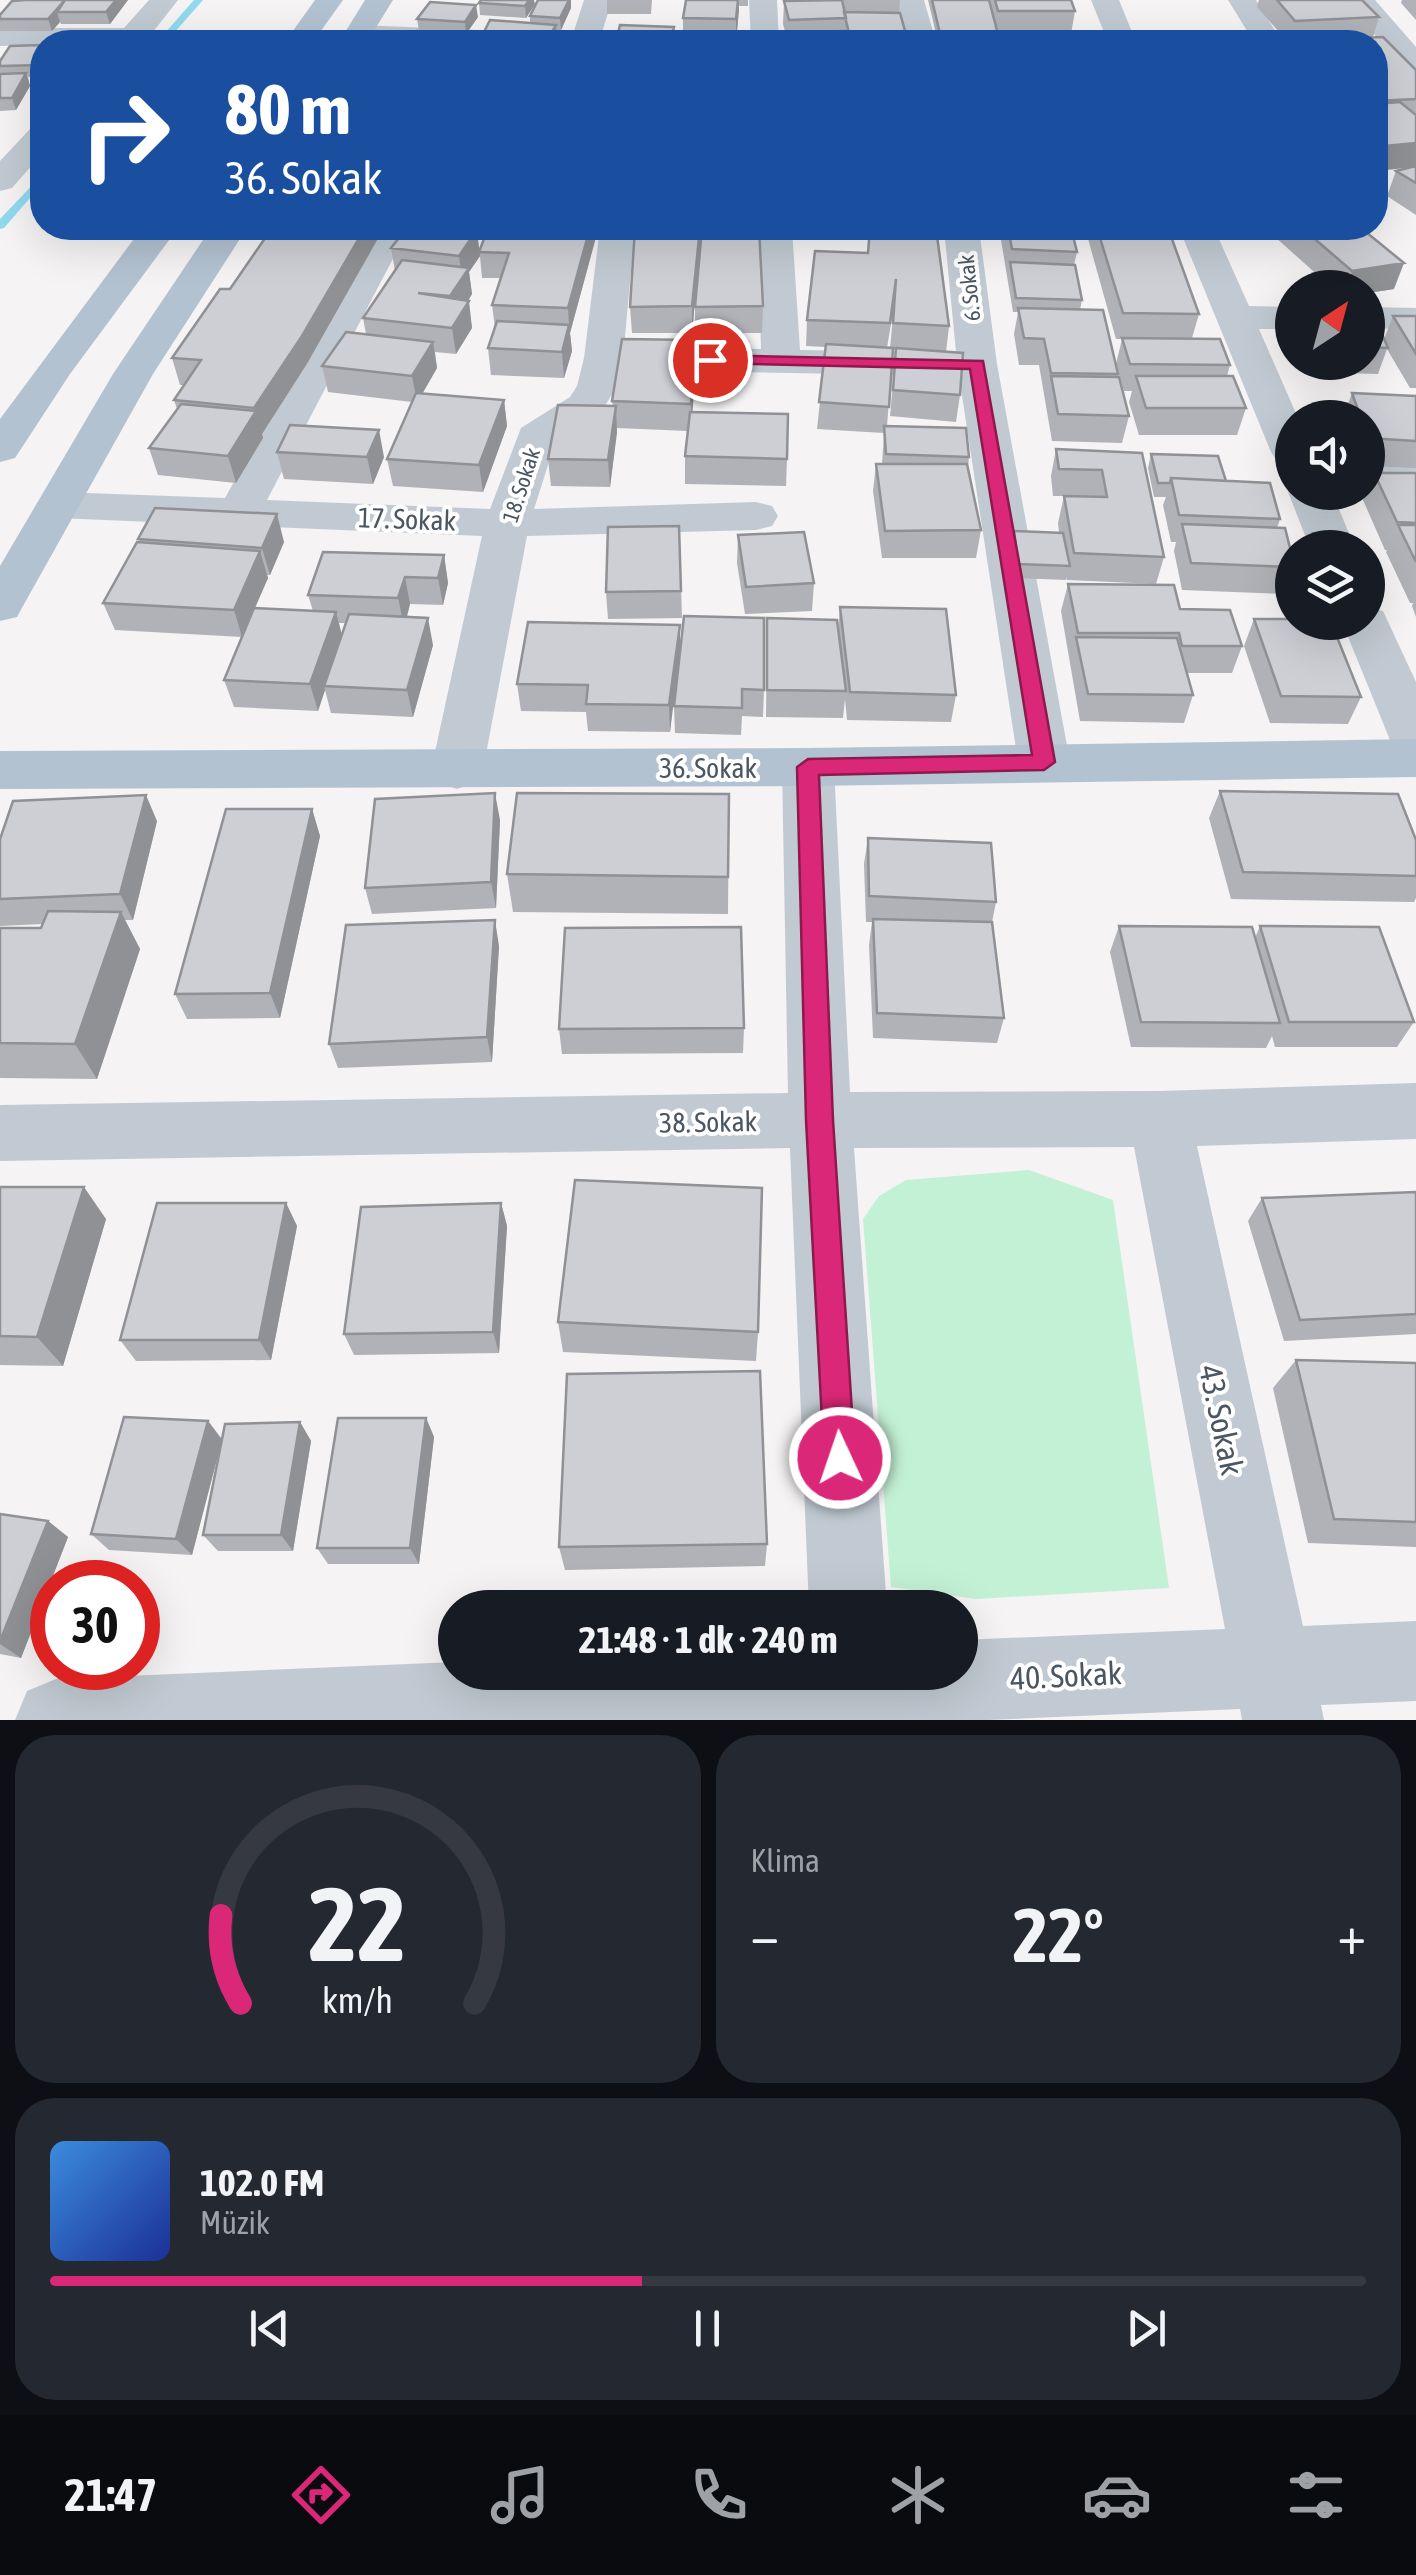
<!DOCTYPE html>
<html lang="tr">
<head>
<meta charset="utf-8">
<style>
  :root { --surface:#171b24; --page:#242831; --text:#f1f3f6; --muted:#9ea1a6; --line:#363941; --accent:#db2777 }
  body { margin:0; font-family:"Asap Condensed",sans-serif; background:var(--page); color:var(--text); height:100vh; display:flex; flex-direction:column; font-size:38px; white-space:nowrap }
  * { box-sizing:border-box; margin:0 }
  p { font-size:32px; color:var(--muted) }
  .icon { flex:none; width:55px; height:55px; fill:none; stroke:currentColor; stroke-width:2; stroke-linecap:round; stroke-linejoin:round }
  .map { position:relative; height:1720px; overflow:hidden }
  .sheet { display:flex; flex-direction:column; gap:15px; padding:15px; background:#0d0f14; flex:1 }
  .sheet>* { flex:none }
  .hud { position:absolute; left:30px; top:30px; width:1358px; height:210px; border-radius:40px; box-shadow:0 10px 40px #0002; background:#1a4fa0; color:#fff; overflow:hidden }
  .needle { width:65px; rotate:36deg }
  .fabs { position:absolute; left:1275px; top:270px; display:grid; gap:20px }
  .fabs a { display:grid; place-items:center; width:110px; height:110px; border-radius:50%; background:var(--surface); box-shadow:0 10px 40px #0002; font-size:50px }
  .speed { position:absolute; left:30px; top:1560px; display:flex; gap:20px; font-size:50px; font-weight:700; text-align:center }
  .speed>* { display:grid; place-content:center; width:130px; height:130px; border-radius:50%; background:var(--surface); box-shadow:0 10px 40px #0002; line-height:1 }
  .speed .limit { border:15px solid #d22; background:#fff; color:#111 }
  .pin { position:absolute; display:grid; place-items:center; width:85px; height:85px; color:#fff; margin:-42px; border:5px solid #fff; border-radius:50%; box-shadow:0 2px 10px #0007 }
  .me { position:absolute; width:110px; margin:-55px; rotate:357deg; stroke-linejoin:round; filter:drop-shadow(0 0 8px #0008) }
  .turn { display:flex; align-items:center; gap:35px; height:210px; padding:0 30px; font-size:45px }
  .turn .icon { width:130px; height:130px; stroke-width:2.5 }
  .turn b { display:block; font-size:70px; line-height:85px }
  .big { font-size:75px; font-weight:700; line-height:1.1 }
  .sheet .card { flex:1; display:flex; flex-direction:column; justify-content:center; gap:15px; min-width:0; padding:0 35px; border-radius:40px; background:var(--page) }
  .sheet .dial { align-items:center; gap:0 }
  .dial svg { height:260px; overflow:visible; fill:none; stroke:var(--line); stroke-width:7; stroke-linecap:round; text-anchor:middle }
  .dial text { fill:var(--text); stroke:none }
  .song { display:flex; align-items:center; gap:30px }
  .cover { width:120px; height:120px; border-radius:15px; background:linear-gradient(135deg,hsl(210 70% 55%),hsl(230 70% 35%)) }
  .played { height:10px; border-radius:5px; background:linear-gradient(90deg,var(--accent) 45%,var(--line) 45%) }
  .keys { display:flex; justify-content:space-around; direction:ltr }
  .heat { display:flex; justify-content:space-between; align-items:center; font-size:55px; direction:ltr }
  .sheet .tiles { flex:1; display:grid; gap:15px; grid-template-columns:1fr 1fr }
  .card:last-child { grid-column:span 2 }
  .trip { position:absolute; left:438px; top:1590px; width:540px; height:100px; border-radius:50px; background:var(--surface); box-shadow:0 10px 40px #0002; font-weight:700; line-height:100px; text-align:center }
  .tab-bar { display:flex; height:160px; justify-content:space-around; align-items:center; background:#090b0e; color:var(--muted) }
  .tab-bar .icon { width:70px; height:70px }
  .tab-bar .active { color:var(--accent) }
  .tab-bar b { font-size:45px; color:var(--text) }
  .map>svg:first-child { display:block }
  .green { fill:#c3f1d5 }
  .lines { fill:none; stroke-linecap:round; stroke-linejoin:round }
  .stream { fill:#90daee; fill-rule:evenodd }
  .minor { fill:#c1cad2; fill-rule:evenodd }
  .major { fill:#b3c2d1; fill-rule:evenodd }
  .wall { fill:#b0b2b7; fill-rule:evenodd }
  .shaded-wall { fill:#909195 }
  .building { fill:#cdcfd5; stroke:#909195; stroke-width:2.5 }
  .route { fill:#db2777; stroke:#8e194d; stroke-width:2.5 }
  .labels { text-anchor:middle; stroke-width:8; stroke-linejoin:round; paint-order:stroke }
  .far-street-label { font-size:22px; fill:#4a5661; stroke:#fff }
  .street-label { font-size:28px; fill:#4a5661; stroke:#fff }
  .near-street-label { font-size:32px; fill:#4a5661; stroke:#fff }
</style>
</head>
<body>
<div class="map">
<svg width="1416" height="1720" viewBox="0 0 1416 1720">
  <rect width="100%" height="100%" fill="#f5f3f3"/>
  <path class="green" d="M1029,1170L1113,1200L1169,1588L976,1599L891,1587L863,1219L879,1196L906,1180Z"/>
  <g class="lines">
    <path class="stream" d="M194,0H203L166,42H157Z
      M42,175V184L4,228L0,229V219Z"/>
    <path class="minor" d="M149,0H178L145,42L0,46V28H124Z
      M584,0H612L599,42H357L344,34L348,28L358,25L573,34Z
      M749,0H777L779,42H751Z
      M896,0H924L936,42H908Z
      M1091,0H1119L1136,42H1108Z
      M1228,0H1256L1282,42H1254Z
      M1346,0H1375L1416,47V75L1405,72Z
      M42,125V154L12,188L0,191V161L31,128Z
      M373,228H409L267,500L490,509L521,428L570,397L577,386L584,358L600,228H635L624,347L761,349L757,228H792L800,350L956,352L944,228H979L997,364L1070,762L1062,775L1044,781L1026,775L1018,762L959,376L621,370L617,386L600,414L555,443L534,509L756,502L772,506L778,516L772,526L756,530L527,536L483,770L475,783L457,789L439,783L431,770L482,536L58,518L43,514L36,505L43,496L58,492L225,498Z
      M1179,228H1214L1249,306L1292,307V329H1259L1298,418H1292V465L1277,461L1271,452Z
      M1368,307L1416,308V328L1368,329Z
      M1368,461L1416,462V488L1368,487Z
      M1292,486V492H1332L1355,548H1310L1288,492Z
      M1368,607L1383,611L1416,682V758L1398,753L1390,740L1342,622H1368Z
      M808,748L826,754L834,767L850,1092L1160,1091L1416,1083V1139L1197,1146L1303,1626L1416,1621V1701L1321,1705L1324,1720H1242L1240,1709L988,1720H15L27,1691L56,1679L455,1662V1672H960V1640L1225,1629L1134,1147L854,1148L887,1608H809L790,1148L0,1161V1105L788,1093L782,767L790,754Z"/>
    <path class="major" d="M315,0H343L313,42H285Z
      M365,0H393L367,42H339Z
      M142,228H178L70,374L15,458L0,462V419Z
      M211,228H247L153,374L23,606L17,617L0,621V566L113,374Z
      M1416,739V777L808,786L0,789V751L808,748Z"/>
  </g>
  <path class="wall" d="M21,0H128L110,24H61L60,22L52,31H0V15Z
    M607,0H652L651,14H607Z
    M686,0H748V6H739L736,42H677V35H683V18Z
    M792,0H900L899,13L907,38L913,42H788L783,24L784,1Z
    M928,0H1071L1075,11L1071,34H998L1000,42H938Z
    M1259,0H1362L1379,17L1373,37L1416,70V215L1387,196L1396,171L1411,167L1375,170V42H1288L1257,7Z
    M1402,0H1416V20L1401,3Z
    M479,3L535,4L526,18L480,15Z
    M571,8L561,30H556L557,42H479L530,23V16Z
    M478,17L466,34H465L466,42H408L419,31L417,19Z
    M42,45V77H28L30,86L16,110L0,111V61Z
    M407,228H596V237L570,333L572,351L564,378L491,375L488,348L495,328L492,305L501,278H482L480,256L469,272L472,294L468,301L472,328L456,354L435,352L437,368L422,394L504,400L507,426L483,492L393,486L387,459L412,402L328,392L322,366L366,334L363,318L395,271L391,248ZM477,233H486L479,251Z
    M702,228L692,333H632L630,307Z
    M815,228H866V234L815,231Z
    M868,228H936L949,326L946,352L960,395L956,422L890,416L896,350H893L887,426L969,457L968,467L981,530L976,558H882L873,491L876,464H882L884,433L817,429L826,347L806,346L807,320L868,253ZM894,306L890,348H887Z
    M999,228H1071L1077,252L1074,265L1082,300L1080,310L1118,374L1129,416L1122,443L1052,441L1039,365H1019L1014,334L1018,312H1013Z
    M1085,228H1168L1199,314L1192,338L1230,365L1227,376L1246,408L1237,435H1139L1129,402L1132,391H1124L1116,364L1122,339H1116Z
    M1265,228H1361L1394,289L1368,293V288H1332Z
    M230,289L308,362L262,434L263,438L236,483L158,475L149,448L177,409L174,400L185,385H180L172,358Z
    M763,306L762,333H695V307Z
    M1393,316H1416V388H1410L1387,349L1378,374L1309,372L1306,362H1368V347L1384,339Z
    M695,340L696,367L692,412L787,459L786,486L685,484V456L688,431L617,428L610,487L551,486L548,459L613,406L612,401Z
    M1352,393L1415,396L1416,394V468L1368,466V418H1343Z
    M1056,449L1142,453L1164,557L1156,584L1067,580V578L1066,580L1016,578L1011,545L1014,531L1059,533L1058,523L1064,496H1053L1051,476Z
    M277,452L384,457L373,484L284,479Z
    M1151,454L1226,481L1280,519L1277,528L1292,556V575L1285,594L1182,590L1174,551L1176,542H1171L1163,505L1166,497H1154L1148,468Z
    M1374,473H1416V617L1412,606L1413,603H1410L1386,552L1387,550H1385L1363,500L1366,492H1368Z
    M679,526L682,618L608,619L606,592Z
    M738,535L814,583L812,611L745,614L737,563Z
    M138,539L284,542L270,575H267L268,578L255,608L313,611L308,595L444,555L448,583L443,605L410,604L407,617L433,645L413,717L331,713L325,690L318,711L234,707L224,680L242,637L115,630L103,603L139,542ZM339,623H346L342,635Z
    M1068,584L1180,609L1242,646L1232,673H1187L1193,695L1184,723L1080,721L1061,611Z
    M840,607L956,695L951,722L847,720L845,699L843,718L766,717L767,618L838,631Z
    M684,616L764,690L763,717L742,716L741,735L675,733L674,706Z
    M1254,619L1361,697L1348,724L1270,723L1244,646Z
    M680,625L670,732L588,731L586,712L521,711L517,684Z
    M1220,791L1416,840V898L1414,902L1231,899L1209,818Z
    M729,794L728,914L513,912L507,874Z
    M312,809L320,836L280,1018L187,1019L175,994Z
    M500,820L496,908L372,914L365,888Z
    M157,821L133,920H125L140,949L97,1079L0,1078V928H41L43,924L0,926V839Z
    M868,838L996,902L992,922L1004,1018L997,1043L873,1038L869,945L872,922H866L864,864Z
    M1119,926L1255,938L1260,926L1414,1022L1397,1047H1275L1272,1036L1266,1048L1131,1047L1110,952Z
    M499,946L492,1062L338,1068L329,1044Z
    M744,1028L743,1053L562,1054L559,1029Z
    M0,1187L106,1219L63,1366L0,1365Z
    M1416,1192V1334L1284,1341L1248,1221L1262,1198Z
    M286,1203L297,1226L271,1360L136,1361L120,1340Z
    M501,1203L507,1226L499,1353L354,1355L344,1334Z
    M558,1322L758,1332L756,1361L563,1352Z
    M1296,1360L1416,1363V1547L1308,1543L1273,1388Z
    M426,1418L434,1437L419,1564H328L317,1548Z
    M208,1421L222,1439L300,1422L311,1441L293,1551H218L203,1535L221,1443L192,1555L109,1550L91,1534Z
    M0,1514L48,1521L68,1537L21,1658L0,1654Z
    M767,1544L765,1566L565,1570L559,1547Z"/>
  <path class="shaded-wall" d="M65,0L57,12L60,22L52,31L48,19Z
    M116,0H128L110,24L106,12Z
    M529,0H534L535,4L526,18L525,6Z
    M569,0H571V8L561,30L560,18Z
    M738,0L739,10L736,42V19Z
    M476,5L478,17L466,34L465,22Z
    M556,25L557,42H546Z
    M26,73L30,86L16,110L12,98Z
    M1416,143V167L1376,171L1384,146Z
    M365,228H384L308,362L262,434L263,438L236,483L228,456L255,413L254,408Z
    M590,228H596V237L570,333L572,351L564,378L562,352L569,326L568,308Z
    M700,228H702L692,333V306Z
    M477,230L480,256L469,272L472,294L454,323L450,296L462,278L459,256Z
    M1404,263L1394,289L1368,293V288H1347L1352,271Z
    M469,301L472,328L456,354L452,328Z
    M695,340L696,367L691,431V404Z
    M433,342L437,368L417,403L412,376Z
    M504,400L507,426L483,492L479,465Z
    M616,406L617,433L610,487L608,460Z
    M379,430L384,457L373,484L367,457Z
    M277,514L284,542L270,575L262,548Z
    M260,551L268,578L242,637L234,610Z
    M444,555L448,583L443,605L438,578Z
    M405,577L410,604L404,626L398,598Z
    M336,612L343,640L324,686L325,690L318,711L310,684Z
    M428,618L433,645L413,717L407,690Z
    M680,625V652L670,732L669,705Z
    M495,793L500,820L496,908L491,882Z
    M146,795L157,821L133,920L120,894Z
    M312,809L320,836L280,1018L270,993Z
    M121,912L140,949L97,1079L75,1044Z
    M495,920L499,946L492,1062L487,1037Z
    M84,1187L106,1219L63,1366L37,1337Z
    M286,1203L297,1226L271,1360L259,1340Z
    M501,1203L507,1226L499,1353L493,1332Z
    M426,1418L434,1437L419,1564L410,1548Z
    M208,1421L222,1440L192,1555L176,1539Z
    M300,1422L311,1441L293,1551L281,1535Z
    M48,1521L68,1537L21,1658L0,1644V1641Z"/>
  <path class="building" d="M26,0H65L48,19H0V15L12,1Z
    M65,0H116L106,12H57Z
    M481,0H529L525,6L479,3Z
    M538,0H569L560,18L530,16Z
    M686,0H738L736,19L683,18Z
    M842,0L846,18L789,20L784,1Z
    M932,0H989L1000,42H942Z
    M995,0H1071L1075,11H998Z
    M1277,0H1362L1379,17L1295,21Z
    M430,2L476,5L465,22L417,19Z
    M844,12L900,13L907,38H853V42H851Z
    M490,20L556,25L546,42H479Z
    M620,25L674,27L671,42H616Z
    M417,31L465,34L459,42H408Z
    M845,31L848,42H792L789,32Z
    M729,33L731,42H679L677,35Z
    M1383,37L1416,70V99L1375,101V42H1311L1308,40Z
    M853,38H912L913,42H854Z
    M42,45V65L0,66V61L10,46Z
    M26,73L12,98H0V74Z
    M1400,102L1416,115V143L1384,146L1375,138V104Z
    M1416,166V183L1396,171Z
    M272,228H365L302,336L254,408L174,400L201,360L172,358L220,289H230Z
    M407,228H451L477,230L459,256L391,248Z
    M488,228H590L568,308L492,305L509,253L479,252Z
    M635,228H700L692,306L630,307Z
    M702,228H759L763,306L695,307Z
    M870,228H936L949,326L893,323L896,279L890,323L807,320L815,251L868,253Z
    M1008,228H1071L1077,252L1012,249Z
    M1097,228H1168L1199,314L1123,313Z
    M1302,228H1361L1404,263L1352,271Z
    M402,260L469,268L450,296L418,293L469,301L452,328L363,318Z
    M1010,262L1075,265L1082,300L1016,298Z
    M1018,308L1103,310L1118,374L1051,373L1044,339L1024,338Z
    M1368,315L1374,316L1388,348L1368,347Z
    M1393,316H1416V354Z
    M497,321L569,325L562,352L488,348Z
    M346,332L433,342L412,376L322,366Z
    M1122,338L1220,339L1230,365L1130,364Z
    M622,339L695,340L691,404L612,401Z
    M826,344L893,348L889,407L819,402Z
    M896,348L963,353L960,395L893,390Z
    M1051,376L1119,377L1129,416L1058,414Z
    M1136,376H1233L1246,408H1146Z
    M416,393L504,400L479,465L387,459Z
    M1352,393L1416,396V441L1368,438V418H1361Z
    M181,404L256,411L228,456L149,448Z
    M558,405L616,406L608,460L548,459Z
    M690,412L788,414L787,459L685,456Z
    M290,425L379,430L367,457L277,452Z
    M884,426L966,428L969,457L886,454Z
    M1056,449L1142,453L1164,557L1074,553L1064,496L1107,497L1102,470L1059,469Z
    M1151,454L1218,456L1226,481L1171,478L1170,483H1158Z
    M876,464H967L981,530L885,531Z
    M1374,473H1416V523L1397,522Z
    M1171,478L1270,483L1280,519L1179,515Z
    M155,508L277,514L262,548L138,539Z
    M1182,524L1285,528L1292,556V567L1191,563Z
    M1398,525H1416V562Z
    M679,526L681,591L606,592L608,527Z
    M1014,531L1063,533L1070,566L1018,564Z
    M804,532L814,583L746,587L738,535Z
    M137,542L260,551L234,610L103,603Z
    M323,552L444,555L438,578L405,577L398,598L308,595Z
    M1068,584L1174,585L1180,609L1230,610L1242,646H1182L1179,633H1078Z
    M840,607L946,609L956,695L850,692Z
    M254,608L336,612L310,684L224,680Z
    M349,614L428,618L407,690L324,686Z
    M684,616L764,618V690L742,689V708L674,706Z
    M767,618L837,620L846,691L767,690Z
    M1254,619H1292V622H1331L1361,697L1281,696Z
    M528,622L680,625L669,705L586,704L588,685L517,684Z
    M1076,637L1177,638L1193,695L1088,694Z
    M1220,791L1398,794L1416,840V876L1243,872Z
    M495,793L491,882L365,888L375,799Z
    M517,793L729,794L728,877L507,874Z
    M146,795L120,894L0,899V839L13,801Z
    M226,809H312L270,993L175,994Z
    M868,838L991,843L996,902L869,896Z
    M48,911L121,912L75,1044L0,1043V928H41Z
    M873,919L992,922L1004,1018L877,1013Z
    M495,920L487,1037L329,1044L346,925Z
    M1119,926L1252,927L1280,1023L1141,1022Z
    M1260,926L1379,927L1414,1022H1289Z
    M741,927L744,1028L559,1029L565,928Z
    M575,1180L762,1188L758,1332L558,1322Z
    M0,1187H84L37,1337L0,1336Z
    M1416,1192V1314L1300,1320L1262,1198Z
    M157,1203H286L259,1340H120Z
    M501,1203L493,1332L344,1334L361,1207Z
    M1296,1360L1416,1363V1522L1334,1519Z
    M760,1371L767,1544L559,1547L567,1374Z
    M124,1417L208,1421L176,1539L91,1534Z
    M338,1418H426L410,1548H317Z
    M300,1422L281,1535H203L225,1424Z
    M0,1514L48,1521L0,1641Z"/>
  <path class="route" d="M710,355L983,361L1055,762L1044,770L819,775L833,1120L855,1458L850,1468L840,1473L829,1468L824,1458L806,1120L797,767L808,759L1032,755L970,369L705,363V356Z"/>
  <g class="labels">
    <g class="far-street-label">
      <text transform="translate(969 288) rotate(-96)" y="8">6. Sokak</text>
      <text transform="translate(521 485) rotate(-72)" y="8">18. Sokak</text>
    </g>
    <g class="street-label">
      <text transform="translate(407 519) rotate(2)" y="10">17. Sokak</text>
      <text x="708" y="778">36. Sokak</text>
      <text transform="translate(708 1122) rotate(-1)" y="10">38. Sokak</text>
    </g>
    <g class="near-street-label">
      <text transform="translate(1221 1420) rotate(78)" y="11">43. Sokak</text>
      <text transform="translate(1066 1676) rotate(-3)" y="11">40. Sokak</text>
    </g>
  </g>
</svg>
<div class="fabs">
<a><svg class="needle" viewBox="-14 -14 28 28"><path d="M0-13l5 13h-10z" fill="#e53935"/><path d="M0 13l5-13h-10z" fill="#9ea1a6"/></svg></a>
<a><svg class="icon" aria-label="sound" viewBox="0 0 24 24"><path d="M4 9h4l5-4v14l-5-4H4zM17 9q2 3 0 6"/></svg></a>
<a><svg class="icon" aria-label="layers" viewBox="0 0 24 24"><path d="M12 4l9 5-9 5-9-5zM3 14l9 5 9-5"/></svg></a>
</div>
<div class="speed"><div class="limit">30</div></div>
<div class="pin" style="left:710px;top:360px;background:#d93025"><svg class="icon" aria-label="arrive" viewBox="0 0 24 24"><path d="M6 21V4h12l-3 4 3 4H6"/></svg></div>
<svg class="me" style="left:840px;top:1458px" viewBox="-20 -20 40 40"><circle r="17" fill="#db2777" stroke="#fff" stroke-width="3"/><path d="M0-11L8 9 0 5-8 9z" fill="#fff"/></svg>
<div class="trip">21:48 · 1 dk · 240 m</div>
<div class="hud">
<div class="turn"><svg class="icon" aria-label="right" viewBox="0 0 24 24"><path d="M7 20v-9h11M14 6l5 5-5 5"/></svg><div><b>80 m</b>36. Sokak</div></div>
</div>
</div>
<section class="sheet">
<div class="tiles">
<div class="card dial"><svg viewBox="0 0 100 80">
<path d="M14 69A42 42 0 1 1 86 69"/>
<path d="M14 69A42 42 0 0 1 8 42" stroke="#db2777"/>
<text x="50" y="56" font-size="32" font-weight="700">22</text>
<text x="50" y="72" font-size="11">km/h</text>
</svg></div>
<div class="card"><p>Klima</p>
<div class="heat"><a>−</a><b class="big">22°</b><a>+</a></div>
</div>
<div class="card">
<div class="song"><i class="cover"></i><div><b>102.0 FM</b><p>Müzik</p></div></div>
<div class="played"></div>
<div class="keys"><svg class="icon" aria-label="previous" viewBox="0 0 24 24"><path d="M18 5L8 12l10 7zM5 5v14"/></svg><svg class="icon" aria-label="pause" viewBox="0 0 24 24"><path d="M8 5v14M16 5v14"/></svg><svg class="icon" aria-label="next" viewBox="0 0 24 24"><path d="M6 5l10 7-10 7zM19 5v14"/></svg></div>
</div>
</div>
</section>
<nav class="tab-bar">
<b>21:47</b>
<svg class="icon active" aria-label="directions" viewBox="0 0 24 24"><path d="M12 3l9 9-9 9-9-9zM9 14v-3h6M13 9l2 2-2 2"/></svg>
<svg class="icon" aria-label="music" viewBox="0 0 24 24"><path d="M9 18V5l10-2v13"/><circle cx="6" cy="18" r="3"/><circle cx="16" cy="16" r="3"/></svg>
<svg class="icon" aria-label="phone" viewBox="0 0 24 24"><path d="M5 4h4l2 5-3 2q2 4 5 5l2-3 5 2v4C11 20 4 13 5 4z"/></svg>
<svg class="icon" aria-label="climate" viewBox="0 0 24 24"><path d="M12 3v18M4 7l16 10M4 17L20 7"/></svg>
<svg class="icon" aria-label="car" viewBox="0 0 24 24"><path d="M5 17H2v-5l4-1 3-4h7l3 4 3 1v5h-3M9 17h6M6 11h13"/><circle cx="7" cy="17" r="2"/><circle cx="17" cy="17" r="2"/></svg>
<svg class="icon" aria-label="filters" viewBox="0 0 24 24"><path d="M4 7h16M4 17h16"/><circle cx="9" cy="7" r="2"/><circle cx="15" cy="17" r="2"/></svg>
</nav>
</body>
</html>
